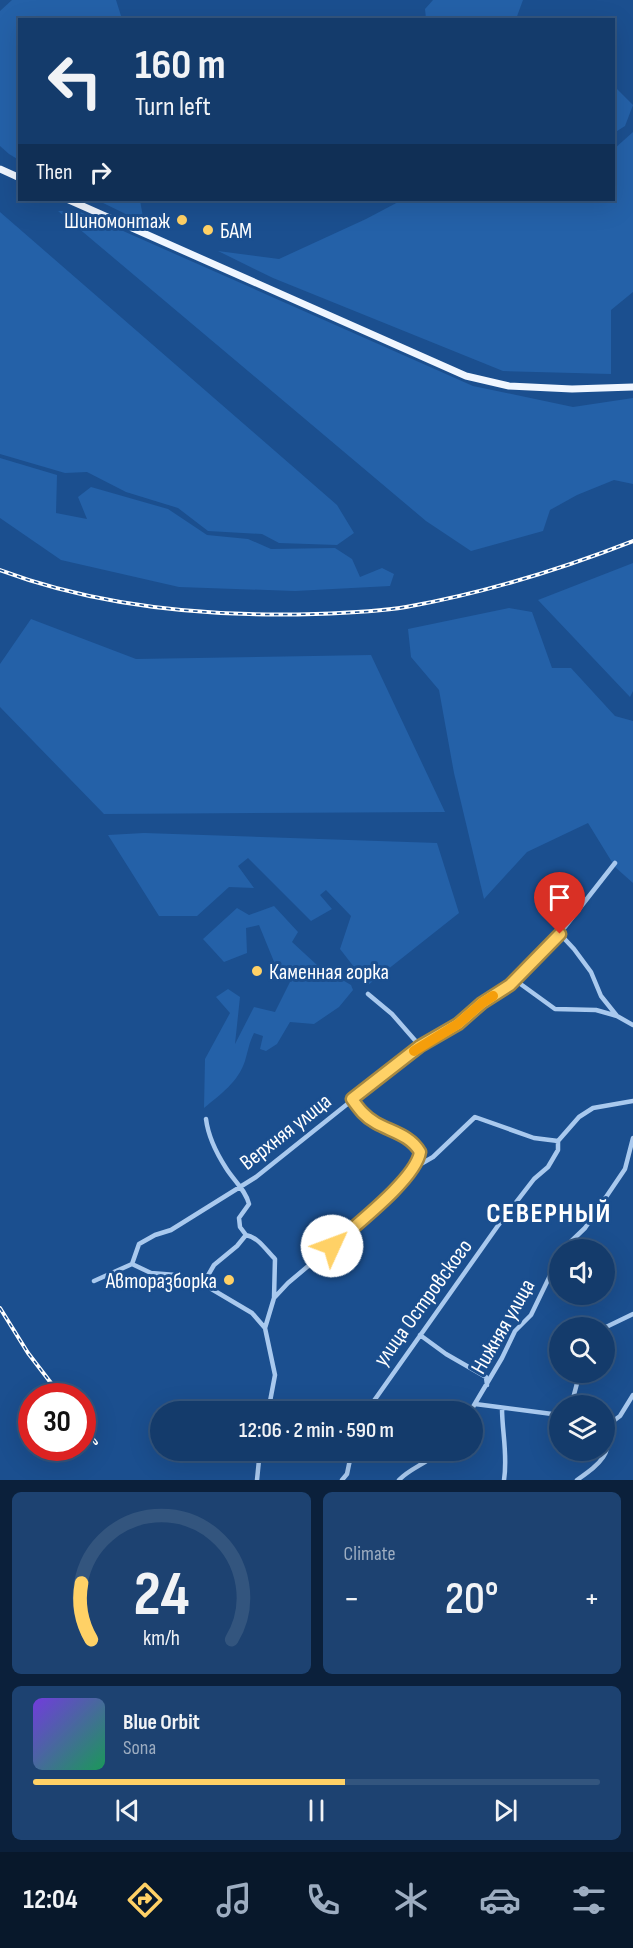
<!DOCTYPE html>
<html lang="en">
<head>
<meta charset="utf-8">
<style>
  :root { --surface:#143b6b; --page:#1d4271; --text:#f1f3f6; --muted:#9dadc1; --line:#33557e; --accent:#ffd166 }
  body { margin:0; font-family:"Sofia Sans Condensed",sans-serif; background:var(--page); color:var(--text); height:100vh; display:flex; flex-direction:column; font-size:22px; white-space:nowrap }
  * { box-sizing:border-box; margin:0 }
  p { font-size:20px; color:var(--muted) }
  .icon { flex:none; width:33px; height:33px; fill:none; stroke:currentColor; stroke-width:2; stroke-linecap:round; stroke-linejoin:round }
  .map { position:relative; height:1480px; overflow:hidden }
  .panel { display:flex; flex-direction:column; gap:12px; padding:12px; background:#0b203b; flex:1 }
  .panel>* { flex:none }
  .guide { position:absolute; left:18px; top:18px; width:597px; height:183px; border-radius:0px; box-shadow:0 6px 24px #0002,0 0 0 2px var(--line); background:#143b6b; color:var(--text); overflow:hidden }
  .buttons { position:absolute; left:549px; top:1239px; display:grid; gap:12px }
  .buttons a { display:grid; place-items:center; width:66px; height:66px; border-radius:50%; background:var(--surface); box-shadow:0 6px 24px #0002,0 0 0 2px var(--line); font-size:30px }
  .speed { position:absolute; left:18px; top:1383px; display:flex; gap:12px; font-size:30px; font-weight:700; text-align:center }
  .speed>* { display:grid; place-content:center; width:78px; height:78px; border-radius:50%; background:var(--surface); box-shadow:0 6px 24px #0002,0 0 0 2px var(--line); line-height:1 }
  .speed .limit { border:9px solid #d22; background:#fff; color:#111 }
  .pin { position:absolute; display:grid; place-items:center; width:51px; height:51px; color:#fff; margin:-62px -26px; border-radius:50% 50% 50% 0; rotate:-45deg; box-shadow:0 0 6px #0007 }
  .pin .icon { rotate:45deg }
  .me { position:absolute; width:66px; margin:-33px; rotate:47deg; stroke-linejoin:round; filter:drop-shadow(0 0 4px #0008) }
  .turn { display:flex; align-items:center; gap:21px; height:126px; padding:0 18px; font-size:27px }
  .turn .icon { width:78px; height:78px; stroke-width:2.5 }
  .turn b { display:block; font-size:42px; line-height:51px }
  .then { display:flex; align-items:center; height:57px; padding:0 18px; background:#0003; gap:12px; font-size:22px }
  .big { font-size:45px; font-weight:600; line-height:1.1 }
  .panel .card { flex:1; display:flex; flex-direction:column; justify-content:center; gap:9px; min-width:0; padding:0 21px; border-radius:9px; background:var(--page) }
  .panel .dial { align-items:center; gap:0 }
  .dial svg { height:156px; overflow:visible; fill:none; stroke:var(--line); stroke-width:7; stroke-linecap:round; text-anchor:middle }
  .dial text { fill:var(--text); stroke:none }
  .song { display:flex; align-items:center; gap:18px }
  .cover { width:72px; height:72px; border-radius:9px; background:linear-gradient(135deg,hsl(260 70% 55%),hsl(150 70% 35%)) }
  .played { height:6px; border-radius:3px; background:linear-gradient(90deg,var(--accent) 55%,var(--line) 55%) }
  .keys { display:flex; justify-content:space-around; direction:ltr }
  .heat { display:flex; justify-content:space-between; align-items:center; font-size:33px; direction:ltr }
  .panel .tiles { flex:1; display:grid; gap:12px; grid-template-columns:1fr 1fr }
  .card:last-child { grid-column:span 2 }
  .trip { position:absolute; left:150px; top:1401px; width:333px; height:60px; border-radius:30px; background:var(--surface); box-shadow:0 6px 24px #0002,0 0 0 2px var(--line); font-weight:600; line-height:60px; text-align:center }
  .dock { display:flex; height:96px; justify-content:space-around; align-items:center; background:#08182b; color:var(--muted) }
  .dock .icon { width:42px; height:42px }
  .dock .active { color:var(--accent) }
  .dock b { font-size:27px; color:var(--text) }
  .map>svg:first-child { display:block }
  .green { fill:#2461a8 }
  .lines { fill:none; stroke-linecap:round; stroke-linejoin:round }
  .street { stroke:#a9c9ee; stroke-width:4.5 }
  .primary { stroke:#f0f6ff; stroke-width:7 }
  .rail-casing { stroke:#fff; stroke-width:4 }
  .rail { stroke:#1b4f8f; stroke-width:1.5; stroke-dasharray:4.5; stroke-linecap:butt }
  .route-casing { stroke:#a68842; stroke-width:15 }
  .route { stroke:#ffd166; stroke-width:10 }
  .slow { stroke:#f59e0b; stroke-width:10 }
  .poi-dot { fill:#ffd166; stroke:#1b4f8f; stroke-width:2 }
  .labels { text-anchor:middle; stroke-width:6; stroke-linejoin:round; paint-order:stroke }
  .poi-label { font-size:22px; fill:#fff; stroke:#1b4f8f; text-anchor:end }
  .street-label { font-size:22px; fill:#fff; stroke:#1b4f8f }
  .district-label { font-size:28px; font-weight:bold; letter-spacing:1.5px; fill:#fff; stroke:#1b4f8f }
</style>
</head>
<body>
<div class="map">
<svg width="633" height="1480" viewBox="0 0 633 1480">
  <rect width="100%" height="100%" fill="#1b4f8f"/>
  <path class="green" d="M12,0H116L122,19L20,20L19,160L9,154L0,146V11Z
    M433,0H523L516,19H426L425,9Z
    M614,86L633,105L625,126L614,133Z
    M633,132V292L611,310V374L503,371L273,278L218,251L279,259L366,219L402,200H614V149Z
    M97,200H140L144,223Z
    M58,211H78L473,386L573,407L633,398V484L614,480L577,495L550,510L543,531L471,551L426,521Z
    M0,212L337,505L354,533L337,545L279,543L262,534L208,531L178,508L126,492L87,472L65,473L0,454Z
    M0,458L57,475L56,513L87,519L78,497L91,487L168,509L207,535L248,539L271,549L335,548L352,559L360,577L382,568L394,574L390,586L295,591L179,587L61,560L0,518Z
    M633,563V691L630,697L538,600Z
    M509,608L532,612L552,668H571L615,716L633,721V883L615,867L588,823L527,852L484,899L454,773L439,690L411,657L408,629Z
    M31,619L136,659L371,655L445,812L104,814L0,707V664Z
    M144,833L437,843L459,913L368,985L340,949L351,916L326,890L320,895L332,909L311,921L248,858L238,866L254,888L229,887L197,916H159L108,835Z
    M274,906L298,932L292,942L317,965L351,985L353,990L339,1007L314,1024L290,1022L277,1044L266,1051L260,1049L263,1036L254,1033C249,1043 248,1051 245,1061C238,1082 221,1094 204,1108L205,1059L230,1013L216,997L228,989L240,997L235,1044L254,1007L275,1012L290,982L277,969L259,925L246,928L247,953L224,962L203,939L237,908L249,915Z"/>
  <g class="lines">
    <path class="street" d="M560,934L574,949L591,972L601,996L617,1016L633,1025
      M515,980L555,1009L596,1010L617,1016
      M368,994L392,1014L420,1046
      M352,1099C359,1109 365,1117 376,1123C392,1132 410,1135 420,1152L414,1168
      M206,1119C208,1135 217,1154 226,1168C234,1181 245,1189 249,1204L239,1218L240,1227L246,1235C258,1237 266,1250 275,1259L274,1298
      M562,1250L585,1228L625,1169L633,1138
      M132,1264L151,1273L176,1275L203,1284L252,1313L265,1328L275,1375L268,1412
      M94,1281L132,1264L139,1244L155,1235L171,1230L256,1177L420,1046L457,1024L482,1003L510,985L550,946L615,863
      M203,1284L214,1265L237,1246L246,1235
      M265,1328L274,1298L288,1283L332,1246L376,1206L414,1168L433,1157L475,1117L534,1138L558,1141
      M604,1328L633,1314
      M420,1335L446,1354L486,1377L487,1385
      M475,1404L560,1415
      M571,1406L580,1372
      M502,1408C502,1432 508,1455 504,1480
      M366,1412L497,1227L534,1179L548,1167L558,1150V1141L579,1117L593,1108L633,1101
      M470,1412L502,1358L515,1331L531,1315L560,1255
      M608,1425L620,1416L633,1395
      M257,1480L260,1450
      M342,1480L347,1474L352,1450
      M399,1480C411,1467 428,1464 439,1450
      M577,1480C601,1463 612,1455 608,1425L604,1424"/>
    <path class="primary" d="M0,169L20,178
      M69,200L466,376L509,386L572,389L633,387"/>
    <g class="rail-casing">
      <path id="rail" d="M0,570C99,607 210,617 315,614C345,613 376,612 406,607C484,593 559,570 633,541
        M0,1308L28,1353L61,1396
        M82,1425L96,1443"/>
    </g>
    <use href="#rail" class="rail"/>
  </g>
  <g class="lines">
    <g class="route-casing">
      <path id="route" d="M332,1246C354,1226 416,1179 420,1152C410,1135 392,1132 376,1123C365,1117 359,1109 352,1099L420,1046L458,1024L482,1003L510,985L560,934"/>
    </g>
    <use href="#route" class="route"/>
    <path class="slow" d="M414,1051L458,1024L482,1003L493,996"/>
  </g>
  <g class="poi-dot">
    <circle cx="182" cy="220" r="6"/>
    <circle cx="208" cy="230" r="6"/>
    <circle cx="257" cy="971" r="6"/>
    <circle cx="229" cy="1280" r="6"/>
  </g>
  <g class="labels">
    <g class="poi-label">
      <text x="170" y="228">Шиномонтаж</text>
      <text x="220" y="238" text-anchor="start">БАМ</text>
      <text x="269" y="979" text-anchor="start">Каменная горка</text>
      <text x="217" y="1288">Авторазборка</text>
    </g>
    <g class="street-label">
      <text transform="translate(285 1131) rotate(-38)" y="8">Верхняя улица</text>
      <text transform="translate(422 1302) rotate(-54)" y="8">улица Островского</text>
      <text transform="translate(502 1326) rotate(-60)" y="8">Нижняя улица</text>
    </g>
    <g class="district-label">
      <text x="549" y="1222">СЕВЕРНЫЙ</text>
    </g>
  </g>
</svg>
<div class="buttons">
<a><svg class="icon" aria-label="sound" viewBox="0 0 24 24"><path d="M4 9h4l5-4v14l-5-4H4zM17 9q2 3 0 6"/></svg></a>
<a><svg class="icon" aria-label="search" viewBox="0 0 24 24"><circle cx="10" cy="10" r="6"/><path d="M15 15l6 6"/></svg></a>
<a><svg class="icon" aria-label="layers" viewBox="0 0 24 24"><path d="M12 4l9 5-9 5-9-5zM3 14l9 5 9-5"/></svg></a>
</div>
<div class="speed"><div class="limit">30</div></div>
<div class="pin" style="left:560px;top:934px;background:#d93025"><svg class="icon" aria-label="arrive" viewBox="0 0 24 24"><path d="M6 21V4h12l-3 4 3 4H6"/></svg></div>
<svg class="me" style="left:332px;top:1246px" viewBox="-20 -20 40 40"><circle r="19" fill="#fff"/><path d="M0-13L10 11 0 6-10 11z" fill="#ffd166"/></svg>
<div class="trip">12:06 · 2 min · 590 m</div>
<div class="guide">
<div class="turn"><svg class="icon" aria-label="left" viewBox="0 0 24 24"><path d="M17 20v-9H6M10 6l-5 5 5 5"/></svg><div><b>160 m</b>Turn left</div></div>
<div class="then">Then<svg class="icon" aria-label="right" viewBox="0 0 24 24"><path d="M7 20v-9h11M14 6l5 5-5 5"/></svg></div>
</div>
</div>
<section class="panel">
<div class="tiles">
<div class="card dial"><svg viewBox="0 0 100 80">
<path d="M14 69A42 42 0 1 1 86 69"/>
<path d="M14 69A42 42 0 0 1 9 40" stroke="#ffd166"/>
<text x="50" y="56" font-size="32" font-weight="700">24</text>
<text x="50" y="72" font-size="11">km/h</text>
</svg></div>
<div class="card"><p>Climate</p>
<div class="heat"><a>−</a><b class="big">20°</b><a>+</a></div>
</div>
<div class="card">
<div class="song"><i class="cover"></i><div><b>Blue Orbit</b><p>Sona</p></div></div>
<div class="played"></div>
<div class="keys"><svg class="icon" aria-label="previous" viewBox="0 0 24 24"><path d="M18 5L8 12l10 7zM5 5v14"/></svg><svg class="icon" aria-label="pause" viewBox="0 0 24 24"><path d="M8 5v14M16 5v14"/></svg><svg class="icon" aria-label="next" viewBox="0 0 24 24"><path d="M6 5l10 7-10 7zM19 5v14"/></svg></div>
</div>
</div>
</section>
<nav class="dock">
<b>12:04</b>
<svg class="icon active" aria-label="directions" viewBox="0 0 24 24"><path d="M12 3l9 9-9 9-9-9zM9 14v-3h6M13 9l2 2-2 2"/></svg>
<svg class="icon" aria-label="music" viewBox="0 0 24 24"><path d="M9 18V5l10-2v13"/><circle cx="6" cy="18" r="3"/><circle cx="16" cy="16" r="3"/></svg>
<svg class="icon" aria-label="phone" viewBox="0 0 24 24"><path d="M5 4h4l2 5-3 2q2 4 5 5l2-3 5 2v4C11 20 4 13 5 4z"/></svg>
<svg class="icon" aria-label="climate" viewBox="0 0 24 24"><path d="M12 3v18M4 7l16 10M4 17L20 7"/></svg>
<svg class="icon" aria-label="car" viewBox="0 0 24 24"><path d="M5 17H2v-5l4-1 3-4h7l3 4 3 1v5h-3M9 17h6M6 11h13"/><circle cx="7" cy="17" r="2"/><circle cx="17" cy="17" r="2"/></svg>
<svg class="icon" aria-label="filters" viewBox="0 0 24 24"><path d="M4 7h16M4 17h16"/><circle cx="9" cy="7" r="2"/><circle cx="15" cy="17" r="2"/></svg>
</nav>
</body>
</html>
